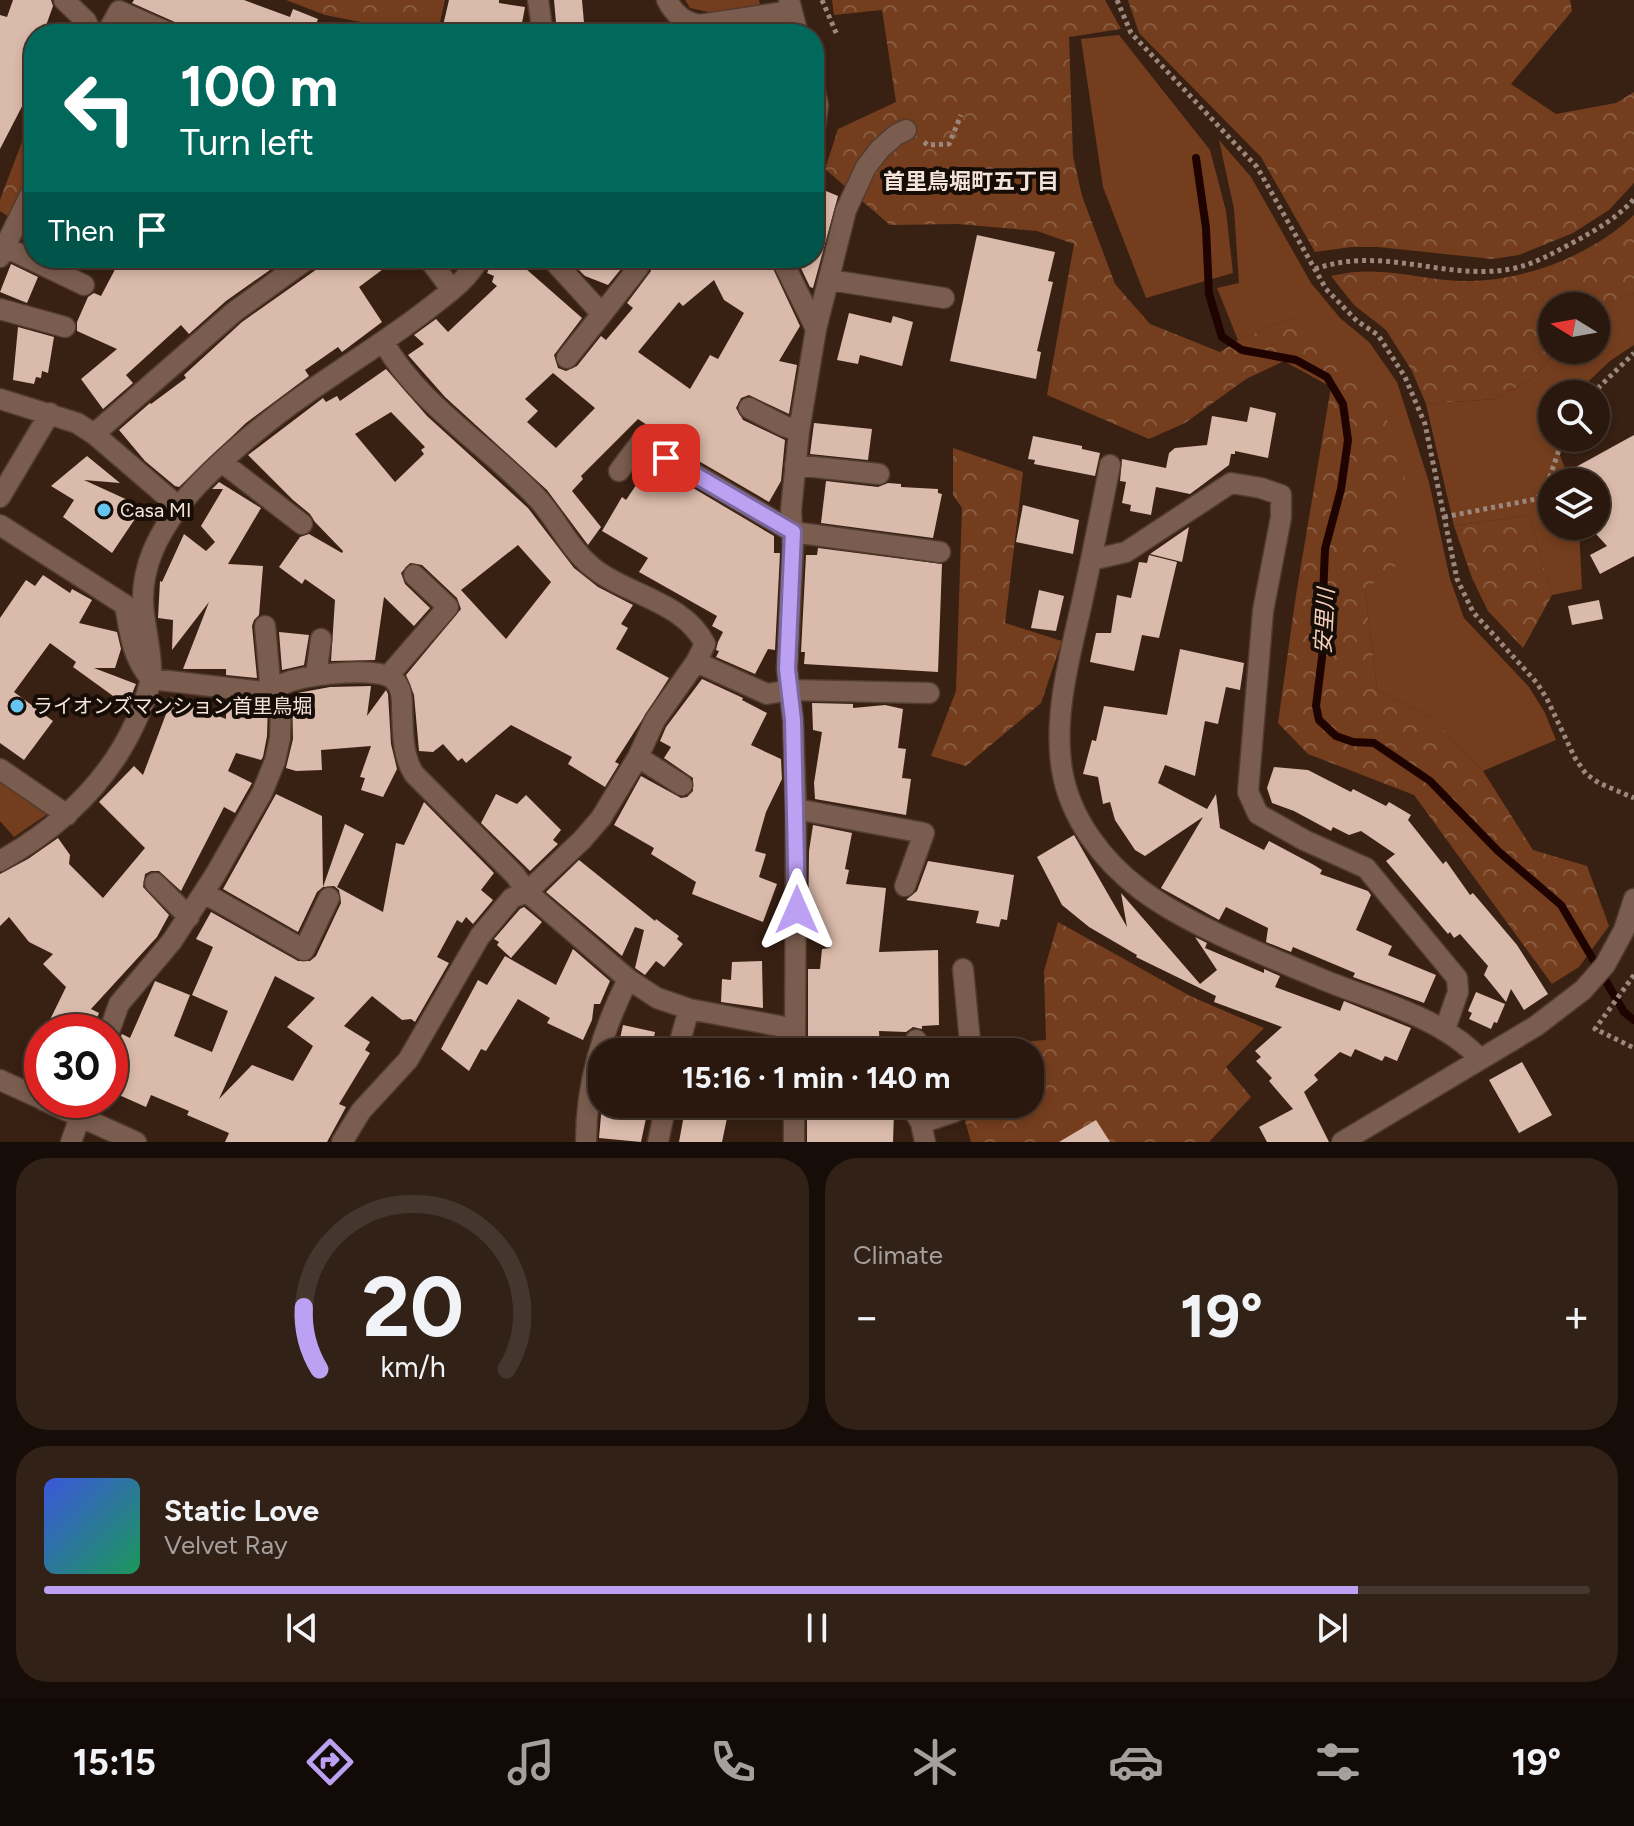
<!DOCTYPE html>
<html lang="en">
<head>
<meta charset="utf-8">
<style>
  :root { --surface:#2a180e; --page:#322117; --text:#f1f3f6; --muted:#a5a09e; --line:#46372e; --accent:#bca0f2 }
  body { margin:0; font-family:Figtree,"Noto Sans JP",sans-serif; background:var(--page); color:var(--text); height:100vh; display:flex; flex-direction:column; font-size:30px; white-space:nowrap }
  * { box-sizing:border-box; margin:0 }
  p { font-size:26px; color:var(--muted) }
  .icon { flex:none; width:44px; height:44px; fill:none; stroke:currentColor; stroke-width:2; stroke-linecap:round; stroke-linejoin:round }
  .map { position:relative; height:1142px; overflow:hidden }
  .side { display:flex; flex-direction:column; gap:16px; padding:16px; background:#170d08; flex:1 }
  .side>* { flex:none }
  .top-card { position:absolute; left:24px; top:24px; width:800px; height:244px; border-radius:32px; box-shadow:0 4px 12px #0003,0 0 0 2px var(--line); background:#00695c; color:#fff; overflow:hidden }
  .needle { width:52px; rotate:281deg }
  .buttons { position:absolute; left:1538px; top:292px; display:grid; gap:16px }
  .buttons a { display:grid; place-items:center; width:72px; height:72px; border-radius:50%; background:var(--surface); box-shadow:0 4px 12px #0003,0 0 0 2px var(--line); font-size:40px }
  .speed { position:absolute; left:24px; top:1014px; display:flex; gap:16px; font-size:40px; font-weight:700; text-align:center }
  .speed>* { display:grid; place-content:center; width:104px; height:104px; border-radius:50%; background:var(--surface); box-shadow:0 4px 12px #0003,0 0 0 2px var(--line); line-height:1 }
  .speed .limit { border:12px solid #d22; background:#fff; color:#111 }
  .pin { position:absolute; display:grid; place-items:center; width:68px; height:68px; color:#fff; margin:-34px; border-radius:16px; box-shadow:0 4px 12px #0006 }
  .me { position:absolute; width:88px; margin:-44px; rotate:0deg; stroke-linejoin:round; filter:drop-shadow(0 0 6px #0008) }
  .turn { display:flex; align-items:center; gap:28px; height:168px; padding:0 24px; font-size:36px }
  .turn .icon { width:104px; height:104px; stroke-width:2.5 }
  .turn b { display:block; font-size:56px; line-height:68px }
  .then { display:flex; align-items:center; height:76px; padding:0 24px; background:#0003; gap:16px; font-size:30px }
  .big { font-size:60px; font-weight:700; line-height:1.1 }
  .side .widget { flex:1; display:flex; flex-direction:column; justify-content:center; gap:12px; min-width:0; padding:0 28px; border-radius:32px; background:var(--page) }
  .side .dial { align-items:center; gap:0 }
  .dial svg { height:208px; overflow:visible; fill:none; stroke:var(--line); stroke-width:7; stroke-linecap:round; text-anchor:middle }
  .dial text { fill:var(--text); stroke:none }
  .song { display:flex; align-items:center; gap:24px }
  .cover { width:96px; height:96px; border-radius:12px; background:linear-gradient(135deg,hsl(230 70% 55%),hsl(150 70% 35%)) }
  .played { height:8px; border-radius:4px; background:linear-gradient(90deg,var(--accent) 85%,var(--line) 85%) }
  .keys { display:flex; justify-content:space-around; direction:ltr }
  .heat { display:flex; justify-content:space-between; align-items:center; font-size:44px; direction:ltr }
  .side .tiles { flex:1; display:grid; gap:16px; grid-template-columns:1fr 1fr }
  .widget:last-child { grid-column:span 2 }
  .trip { position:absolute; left:588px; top:1038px; width:456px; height:80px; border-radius:32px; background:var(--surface); box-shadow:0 4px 12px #0003,0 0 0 2px var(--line); font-weight:700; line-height:80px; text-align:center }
  .tabs { display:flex; height:128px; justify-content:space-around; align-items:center; background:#110a06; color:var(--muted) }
  .tabs .icon { width:56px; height:56px }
  .tabs .current { color:var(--accent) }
  .tabs b { font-size:36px; color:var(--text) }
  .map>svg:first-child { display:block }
  .green { fill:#743e1e }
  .forest { fill:url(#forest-crowns) }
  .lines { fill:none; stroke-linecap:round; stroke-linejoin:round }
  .stream { stroke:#1e0300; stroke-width:8 }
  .building { fill:#dabaaa; fill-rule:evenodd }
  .minor-casing { stroke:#523b2f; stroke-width:23 }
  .path { stroke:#9b877c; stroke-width:5; stroke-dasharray:4 4; stroke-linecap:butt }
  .minor { stroke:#7a5d4e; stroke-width:20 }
  .route-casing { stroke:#7a689d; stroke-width:20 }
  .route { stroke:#bca0f2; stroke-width:14 }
  .poi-dot { fill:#65c5ee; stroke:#170d07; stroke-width:3 }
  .labels { text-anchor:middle; stroke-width:8; stroke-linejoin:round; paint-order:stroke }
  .poi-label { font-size:20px; fill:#f3e3da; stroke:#170d07; text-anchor:start }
  .neighbourhood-label { font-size:22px; font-weight:bold; fill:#f3e3da; stroke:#170d07 }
  .water-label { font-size:22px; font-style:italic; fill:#f5cfbb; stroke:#170d07 }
</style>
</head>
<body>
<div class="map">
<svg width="1634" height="1142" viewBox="0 0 1634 1142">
  <defs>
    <pattern id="forest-crowns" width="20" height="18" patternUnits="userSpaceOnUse" patternTransform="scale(2)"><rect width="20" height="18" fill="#743e1e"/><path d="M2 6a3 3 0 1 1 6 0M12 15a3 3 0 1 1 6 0" fill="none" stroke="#885a3e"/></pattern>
  </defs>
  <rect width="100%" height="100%" fill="#382013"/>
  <path class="green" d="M685,0H759L760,5L713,13L690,8Z
    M1119,35L1210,150L1226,211L1233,273L1146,298L1103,187L1081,39Z
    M1219,140L1251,177L1311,283L1340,318L1369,342L1397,382L1429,482L1450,579L1464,618L1529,687L1545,713L1556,740L1483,771L1431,717L1377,690L1365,590L1405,474L1292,318L1238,340L1217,288L1239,283L1234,209Z
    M1634,293V345L1610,361L1575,394H1552V438H1559L1558,450L1570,482H1552V526H1579L1582,589L1552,595L1529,515L1454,526L1426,404L1495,399L1532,379L1558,350H1596V307Z
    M0,776L41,806L46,815L14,837L0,821Z"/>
  <path class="forest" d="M286,0H445L439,27L376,25L325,15Z
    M832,0H1105L1121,29L1069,37L1073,156L1082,196L1115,284L1150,324L1220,352L1238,340L1292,318L1343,353L1380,400L1405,473L1397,565L1365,590L1377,690L1431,717L1483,771L1533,850L1587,866L1609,926L1579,967L1552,984L1414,795L1308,754L1278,723L1296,595L1331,387L1284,361L1246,379L1185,423L1149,439L1047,395L1074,244L1037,231L958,224L890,225L825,169L838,129L896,102L882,10L834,15Z
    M1128,0H1570L1572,11L1511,84L1556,114L1616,103L1634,92V183L1609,210L1573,233L1519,255L1492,259L1378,247H1351L1315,252L1261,157L1139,33Z
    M34,110V164L9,217L0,211V200Z
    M1634,215V293L1596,307L1552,306V350H1558L1532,379L1495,399L1426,404L1412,371L1386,330L1354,305L1331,276C1384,263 1421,282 1471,281C1528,280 1593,254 1634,215Z
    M953,448L1023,472L1005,623L1062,641L1041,703L966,766L931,756L956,691L962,508L953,495Z
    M1529,515L1552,595L1523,648L1488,611L1472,578L1454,526Z
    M1058,922L1190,996L1264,1028L1226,1067L1251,1097L1209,1142H971L965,1121L969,1104H1030V1052H981V1045L1046,1040L1044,971Z"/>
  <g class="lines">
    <path class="stream" d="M1196,158L1206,228L1209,294L1222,337L1242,350L1296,360L1327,377L1343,404L1348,440L1341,489L1325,549L1323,597L1327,617L1316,706L1319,720L1336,736L1353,742L1374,743L1430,781L1498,851L1561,905L1624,1012L1634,1020"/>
  </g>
  <path class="building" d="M13,0H51L53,6L43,34H34V90L30,91L0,149V15L7,17Z
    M134,0H244L290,17L293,9L318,19L315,27L330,32L329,34H184L177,23L132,3Z
    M449,0H499V3L525,7L520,34H441Z
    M554,0H582L585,34H557Z
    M814,186L838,196L813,288L810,287L796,258H814Z
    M977,235L1055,252L1048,281L1053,282L1037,351L1041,352L1036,379L950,361Z
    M121,258H193L208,266L220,258H287L226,301L189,334L181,325L126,375L133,383L103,409L81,379L117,349L77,331V322L88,297L94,293L101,296Z
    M322,258H398L359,287L382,322L342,352L338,347L305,370L309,376L246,423L179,487L175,486L145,461L119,430L150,403L151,404L186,378L184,375L242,322L317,269Z
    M494,258L517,261L582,318L554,355L558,368L566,371L577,366L601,336L606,340L633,308L627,303L651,271L646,258H768L800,326L779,361L797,365L789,414L749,395L741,398L736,408L743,420L785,440L781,481L769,502L666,442L668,439L638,419L581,476L583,479L572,491L601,527L588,545L547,490L445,397L408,355L424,344L414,335L436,319L448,332L497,286L492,282L494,276L487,273ZM714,280L724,300L744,313L718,359L710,355L690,389L638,352L679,302L683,306ZM553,373L595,408L556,448L527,422L538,411L525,399Z
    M584,258H630L608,285L585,276L579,270Z
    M11,264L38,277L27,303L0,292Z
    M849,313L891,323L893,316L913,322L902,366L860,355L858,364L837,360Z
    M18,327L54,337L48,373L42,371L41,378L36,377L34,384L13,380Z
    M386,369L427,416L528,508L574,568L598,587L633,605L621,624L628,628L616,649L669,678L615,762L619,764L605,787L568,764L572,757L511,725L466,763L462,758L458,761L443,744L433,752L419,751L414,695L406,675L461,609L457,598L422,565L410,563L401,573L405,584L430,608L414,626L384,597L375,660L331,661L335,600L305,579L302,584L279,567L300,537L309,534L342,553L343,551L315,522L310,514L293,500L248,455L323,398L326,402L337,396L340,401ZM391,412L425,447L421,450L424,454L395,482L355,434ZM518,545L551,582L506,639L461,590Z
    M1250,407L1276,413L1268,458L1235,451V454H1231L1229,465L1190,494L1156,487L1151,515L1130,511L1131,505L1122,503L1126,482L1120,481L1122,459L1166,468L1169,453L1175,448L1207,445L1212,416L1247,422Z
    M814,423L872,429L868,460L810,454Z
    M1634,435V556L1600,574L1590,555L1607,546L1596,534V482H1582L1574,468Z
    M1033,436L1082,446V449L1100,453L1095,476L1034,464L1035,460L1028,459Z
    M87,456L120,483L84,480L143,507L112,553L63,517L74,500L51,486Z
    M651,463L774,536V553H780L775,650L768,649L755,674L716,657L719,651L716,650L718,642L723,632L712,626L717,616L639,572L648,558L602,531L622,497L626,500Z
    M826,481L878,487L888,483L901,484V487L938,489V493L942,494L933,538L821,523Z
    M219,482L261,508L228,564L263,566L259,615L254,620L252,626L257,678L226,675V669H183L209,602L172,650L173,620L158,618L160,581L162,582L184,534L206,551L215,542L201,526L223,489H212Z
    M1023,505L1079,520L1073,554L1016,542Z
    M1189,527L1182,562L1150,554Z
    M818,548L942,564L938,672L804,664L805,652H801L806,555H817Z
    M1149,555L1177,562L1159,638L1142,635L1134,671L1090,662L1096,633H1111L1117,595L1131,598L1139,562L1147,563Z
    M43,575L70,593L72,589L92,600L79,623L117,632L121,649L115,668H94L136,684L127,706L73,667L76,662L50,643L14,692L53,721L24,760L0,743V618L26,580L35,586Z
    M1039,590L1064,596L1056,631L1031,628Z
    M1599,600L1603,619L1572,625L1568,606Z
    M279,632L309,635L304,665L282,670Z
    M1180,649L1244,663L1240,690L1226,687L1218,724L1205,721L1195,776L1165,765L1158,783L1207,809L1216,794L1220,828L1264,850L1269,841L1314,865L1322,870L1320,874L1368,891L1371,895L1356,930L1392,946L1388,955L1436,975L1424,1003L1353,977L1355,973L1293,947L1291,952L1266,942L1268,928L1226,907L1219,920L1161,888L1203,817L1145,856L1135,850L1115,820L1110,802L1103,804L1098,777L1083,774L1092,740L1096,741L1104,706L1167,715Z
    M702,679L743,698L742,700L767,713L751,745L781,759L782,779L766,812L755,851L766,854L759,877L777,884L763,922L692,894L696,882L651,854L654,848L614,825L641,776L681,798L687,797L693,791V778L664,758L671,747L660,741L666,727Z
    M371,686L367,716L386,690L388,694L391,744L397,769L383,797L361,790L365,778L360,777L371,746L321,750L322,770L296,771L286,768L293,739L292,694L330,687Z
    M170,697L226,719V701L268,704L267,736L263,757L261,760L236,753L228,771L252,783L235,813L224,807L181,891L159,871H151L145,874L143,887L169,915L157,937L91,1009L99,1013L91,1032H44L66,987L43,964L53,954L29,942L9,917L0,926V874L28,859L58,838L70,855L69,864L103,898L145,848L99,802L134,766L143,775L169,706Z
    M812,703L853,704V708L885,705L903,709L898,748L906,749L902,778L911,779L906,815L815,799L814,783L822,732L813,730Z
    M1274,767L1308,770L1351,792L1353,789L1386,806L1389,802L1411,815L1408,820L1443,864L1446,861L1470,895L1473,893L1517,945L1548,994L1524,1010L1511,989L1506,1002L1484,975L1488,966L1460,934L1454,938L1450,932L1448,934L1386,861L1395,854L1361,831L1349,835L1333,827L1331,831L1294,811L1272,803L1267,788Z
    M276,794L322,816L323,887L317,892L298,932L223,889Z
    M496,794L517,804L526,795L561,830L553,840L558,844L530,871L481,823Z
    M424,802L494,873L481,890L493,900L473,924L466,917L462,923L457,920L437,957L449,963L415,1022L411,1019L402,1020L372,996L344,1026L370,1042L365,1050L370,1053L339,1104L346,1107L327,1142H225L229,1133L187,1115L189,1111L151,1095L146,1107L110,1091V1059L122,1034L130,1038L155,981L190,995L174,1036L212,1052L228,1011L192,995L213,947L196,939L211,912L298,961H310L316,956L341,903L339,890L334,886L323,887L345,824L364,834L337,887L383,912L396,843L404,845ZM275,976L315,998L287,1027L313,1046L293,1081L252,1065L219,1099Z
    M813,825L852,833L845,869L849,870L846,884L886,888L879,952L938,950L939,1025L922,1026V1029L913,1027L906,1032L879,1031L880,1052H808V969H820L822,949L831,948L823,945L824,932L808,930L809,851Z
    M1074,835L1127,927L1121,893L1200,984L1217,970L1195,937L1207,943L1205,948L1264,973V969L1280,976L1275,987L1340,1011L1344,1001L1411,1028L1397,1061L1385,1056L1382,1061L1355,1049L1351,1057L1340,1052L1314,1075L1318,1080L1304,1092L1329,1142H1267L1259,1127L1293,1109L1269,1081L1272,1078L1256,1061L1261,1057L1255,1051L1282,1027L1214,1002L1216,996L1136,957L1137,955L1089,927L1062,905L1037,857Z
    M579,860L655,921L656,919L679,936L677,939L683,944L664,967L656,961L645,975L635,968L644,930L635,927L622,956L546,892Z
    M928,861L1014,875L1007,920L1001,919L999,927L976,923L979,911L906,900L917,891Z
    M524,907L542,922L511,958L497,945L499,942L494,939L520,909Z
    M573,949L610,981L600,1004H594L592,1020L583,1040L547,1023L550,1018L518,999L486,1051L481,1049L469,1071L441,1049L478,980L487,985L505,956L556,985Z
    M762,961L763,1008L721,1002L722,979L731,980L732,962Z
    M1476,992L1505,1004L1497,1023L1494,1022L1491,1029L1469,1019L1472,1013L1468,1011Z
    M623,1025L655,1032L651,1052H617Z
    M1522,1062L1552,1115L1519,1133L1489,1080Z
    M602,1104H649L641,1142L599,1138Z
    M686,1104H730L722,1142H679Z
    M809,1104L888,1107L894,1113L893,1142H807V1107Z
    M1096,1120L1110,1142H1059Z"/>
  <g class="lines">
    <g class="minor-casing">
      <path id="minor" d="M64,0L86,21L92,34
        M538,0L543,34
        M667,0C675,15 683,21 699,25L791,11
        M789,0L798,34
        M102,34L108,31L119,11L171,34
        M814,88L818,105L814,135
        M5,247L84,285
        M0,257L34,187
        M428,258L452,290
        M551,258L602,314L638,268
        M781,258L816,329
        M830,280L944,298
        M0,309L65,327
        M567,358L602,314
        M0,399L77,423L94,434L179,507
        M749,408L784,426L799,431
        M94,434L234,312L309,258
        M223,463L302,524
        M795,465L879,474
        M1110,465C1101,511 1092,557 1082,602C1070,656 1053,715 1062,770C1070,818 1102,860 1140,889C1186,924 1264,955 1319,978C1371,1000 1441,1016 1480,1059
        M619,471L641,442L793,532L940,552
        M0,497L50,413
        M0,525L125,605C130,633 132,657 151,679L264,692C277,690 280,684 291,681C312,675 379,665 394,680C402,688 402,698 402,708C403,731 402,755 414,774L515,875L527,892L628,979L657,998L689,1009L795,1029
        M1091,560L1126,552L1231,483L1261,488L1281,495V517L1263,611L1248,792L1258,814L1304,840L1366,868L1457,978L1458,992L1445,1029
        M696,662L767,694L790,690L929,693
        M316,675L321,639
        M388,676L448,607L414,575
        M638,757L682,785
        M0,769L67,815
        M796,809L924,833L905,886
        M0,861C59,828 108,783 136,721C142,707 150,690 151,675C152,650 144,627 143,603C142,566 157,537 178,508C206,471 265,422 304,395C345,366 388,340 428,309C447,294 468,280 479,258
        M155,883L189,917
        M204,893L304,950L329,898
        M963,969L971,1052
        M109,1032L119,1004L172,941L215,875L262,793L275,761L280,738L281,703L277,690L270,682L265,626
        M916,1040L918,1052
        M677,1052L689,1009
        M795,1052L796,809L793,720L787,669L793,548L791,510L799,431L816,329L846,210L866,167L880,149L896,135L906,130
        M0,1080L42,1099
        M43,1100L136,1142
        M910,1104L921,1123L925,1142
        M921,1123L954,1112L959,1104
        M71,1142L86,1100
        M342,1142L361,1111L408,1060L480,936L512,898L527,892L582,840L601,818L638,757L655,720L696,662L705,644C684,601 625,595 591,566C569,548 557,520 538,499C489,446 421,407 384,343
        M586,1142C586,1083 602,1032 628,979
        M658,1142L666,1104
        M794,1142V1104
        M1342,1142L1536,1026L1583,990L1605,965L1624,930L1634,899"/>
    </g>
    <path class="path" d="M822,0L837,35
      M1117,0L1131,33L1257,167L1326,289L1357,321L1378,335L1405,377L1425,424L1457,579L1473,612L1537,683L1547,699L1575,758L1586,774L1599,783L1634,798
      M924,142L928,145L949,144L961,115
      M1315,269C1383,245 1445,281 1511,269C1535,264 1553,253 1574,242C1596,230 1617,218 1634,199
      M1592,394L1634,353
      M1444,517L1536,499L1545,491L1563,438
      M1634,975L1595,1029L1634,1048"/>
    <use href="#minor" class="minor"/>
  </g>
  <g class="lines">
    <g class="route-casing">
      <path id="route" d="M666,458L793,532L787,669L793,720L797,910"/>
    </g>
    <use href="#route" class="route"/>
  </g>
  <g class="poi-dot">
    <circle cx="104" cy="510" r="8"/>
    <circle cx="17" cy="706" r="8"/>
  </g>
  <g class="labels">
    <g class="poi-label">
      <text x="120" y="517">Casa MI</text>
      <text x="33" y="713">ライオンズマンション首里鳥堀</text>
    </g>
    <g class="neighbourhood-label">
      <text x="971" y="189">首里鳥堀町五丁目</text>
    </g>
    <g class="water-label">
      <text transform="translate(1324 621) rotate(-87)" y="8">安里川</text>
    </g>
  </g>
</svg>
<div class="buttons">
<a><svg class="needle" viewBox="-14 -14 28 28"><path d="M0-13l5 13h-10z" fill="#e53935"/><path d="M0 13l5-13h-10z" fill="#a5a09e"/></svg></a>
<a><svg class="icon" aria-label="search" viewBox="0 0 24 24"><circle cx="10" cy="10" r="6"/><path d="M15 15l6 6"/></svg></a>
<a><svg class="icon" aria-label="layers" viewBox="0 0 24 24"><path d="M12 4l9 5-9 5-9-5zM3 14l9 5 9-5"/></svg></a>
</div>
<div class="speed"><div class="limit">30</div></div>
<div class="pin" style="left:666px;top:458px;background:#d93025"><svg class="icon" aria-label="arrive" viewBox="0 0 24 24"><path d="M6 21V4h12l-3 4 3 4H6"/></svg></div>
<svg class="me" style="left:797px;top:910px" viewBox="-20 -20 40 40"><path d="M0-17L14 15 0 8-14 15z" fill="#bca0f2" stroke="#fff" stroke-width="4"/></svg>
<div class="trip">15:16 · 1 min · 140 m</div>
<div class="top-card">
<div class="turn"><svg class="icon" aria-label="left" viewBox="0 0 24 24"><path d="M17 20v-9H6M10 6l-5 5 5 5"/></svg><div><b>100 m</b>Turn left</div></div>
<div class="then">Then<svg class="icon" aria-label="arrive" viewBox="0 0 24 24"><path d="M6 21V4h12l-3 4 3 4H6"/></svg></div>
</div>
</div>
<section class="side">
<div class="tiles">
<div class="widget dial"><svg viewBox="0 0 100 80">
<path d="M14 69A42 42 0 1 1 86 69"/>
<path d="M14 69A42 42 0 0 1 8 45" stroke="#bca0f2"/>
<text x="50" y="56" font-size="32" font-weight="700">20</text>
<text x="50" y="72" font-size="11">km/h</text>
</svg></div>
<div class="widget"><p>Climate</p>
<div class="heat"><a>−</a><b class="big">19°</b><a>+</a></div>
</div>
<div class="widget">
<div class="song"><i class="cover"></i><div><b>Static Love</b><p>Velvet Ray</p></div></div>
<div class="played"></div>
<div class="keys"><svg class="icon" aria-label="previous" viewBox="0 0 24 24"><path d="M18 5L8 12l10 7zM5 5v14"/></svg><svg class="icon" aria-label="pause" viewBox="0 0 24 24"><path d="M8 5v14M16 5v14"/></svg><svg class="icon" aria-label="next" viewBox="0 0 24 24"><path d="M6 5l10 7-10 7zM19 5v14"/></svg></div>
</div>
</div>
</section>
<nav class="tabs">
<b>15:15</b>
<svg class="icon current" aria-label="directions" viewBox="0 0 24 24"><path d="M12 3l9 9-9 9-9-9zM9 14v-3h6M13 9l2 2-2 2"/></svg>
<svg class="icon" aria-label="music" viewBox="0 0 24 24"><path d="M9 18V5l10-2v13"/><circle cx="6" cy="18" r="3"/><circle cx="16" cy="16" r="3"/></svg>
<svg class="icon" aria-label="phone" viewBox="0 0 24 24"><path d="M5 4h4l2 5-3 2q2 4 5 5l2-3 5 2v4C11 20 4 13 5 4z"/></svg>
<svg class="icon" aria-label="climate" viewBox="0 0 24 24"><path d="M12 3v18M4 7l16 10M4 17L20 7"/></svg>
<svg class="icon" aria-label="car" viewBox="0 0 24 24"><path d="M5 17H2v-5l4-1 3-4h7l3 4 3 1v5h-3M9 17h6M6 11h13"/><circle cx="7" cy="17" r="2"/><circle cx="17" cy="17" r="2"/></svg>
<svg class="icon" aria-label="filters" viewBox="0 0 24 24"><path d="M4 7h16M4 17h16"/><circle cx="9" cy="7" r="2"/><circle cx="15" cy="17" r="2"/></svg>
<b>19°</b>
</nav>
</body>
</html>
